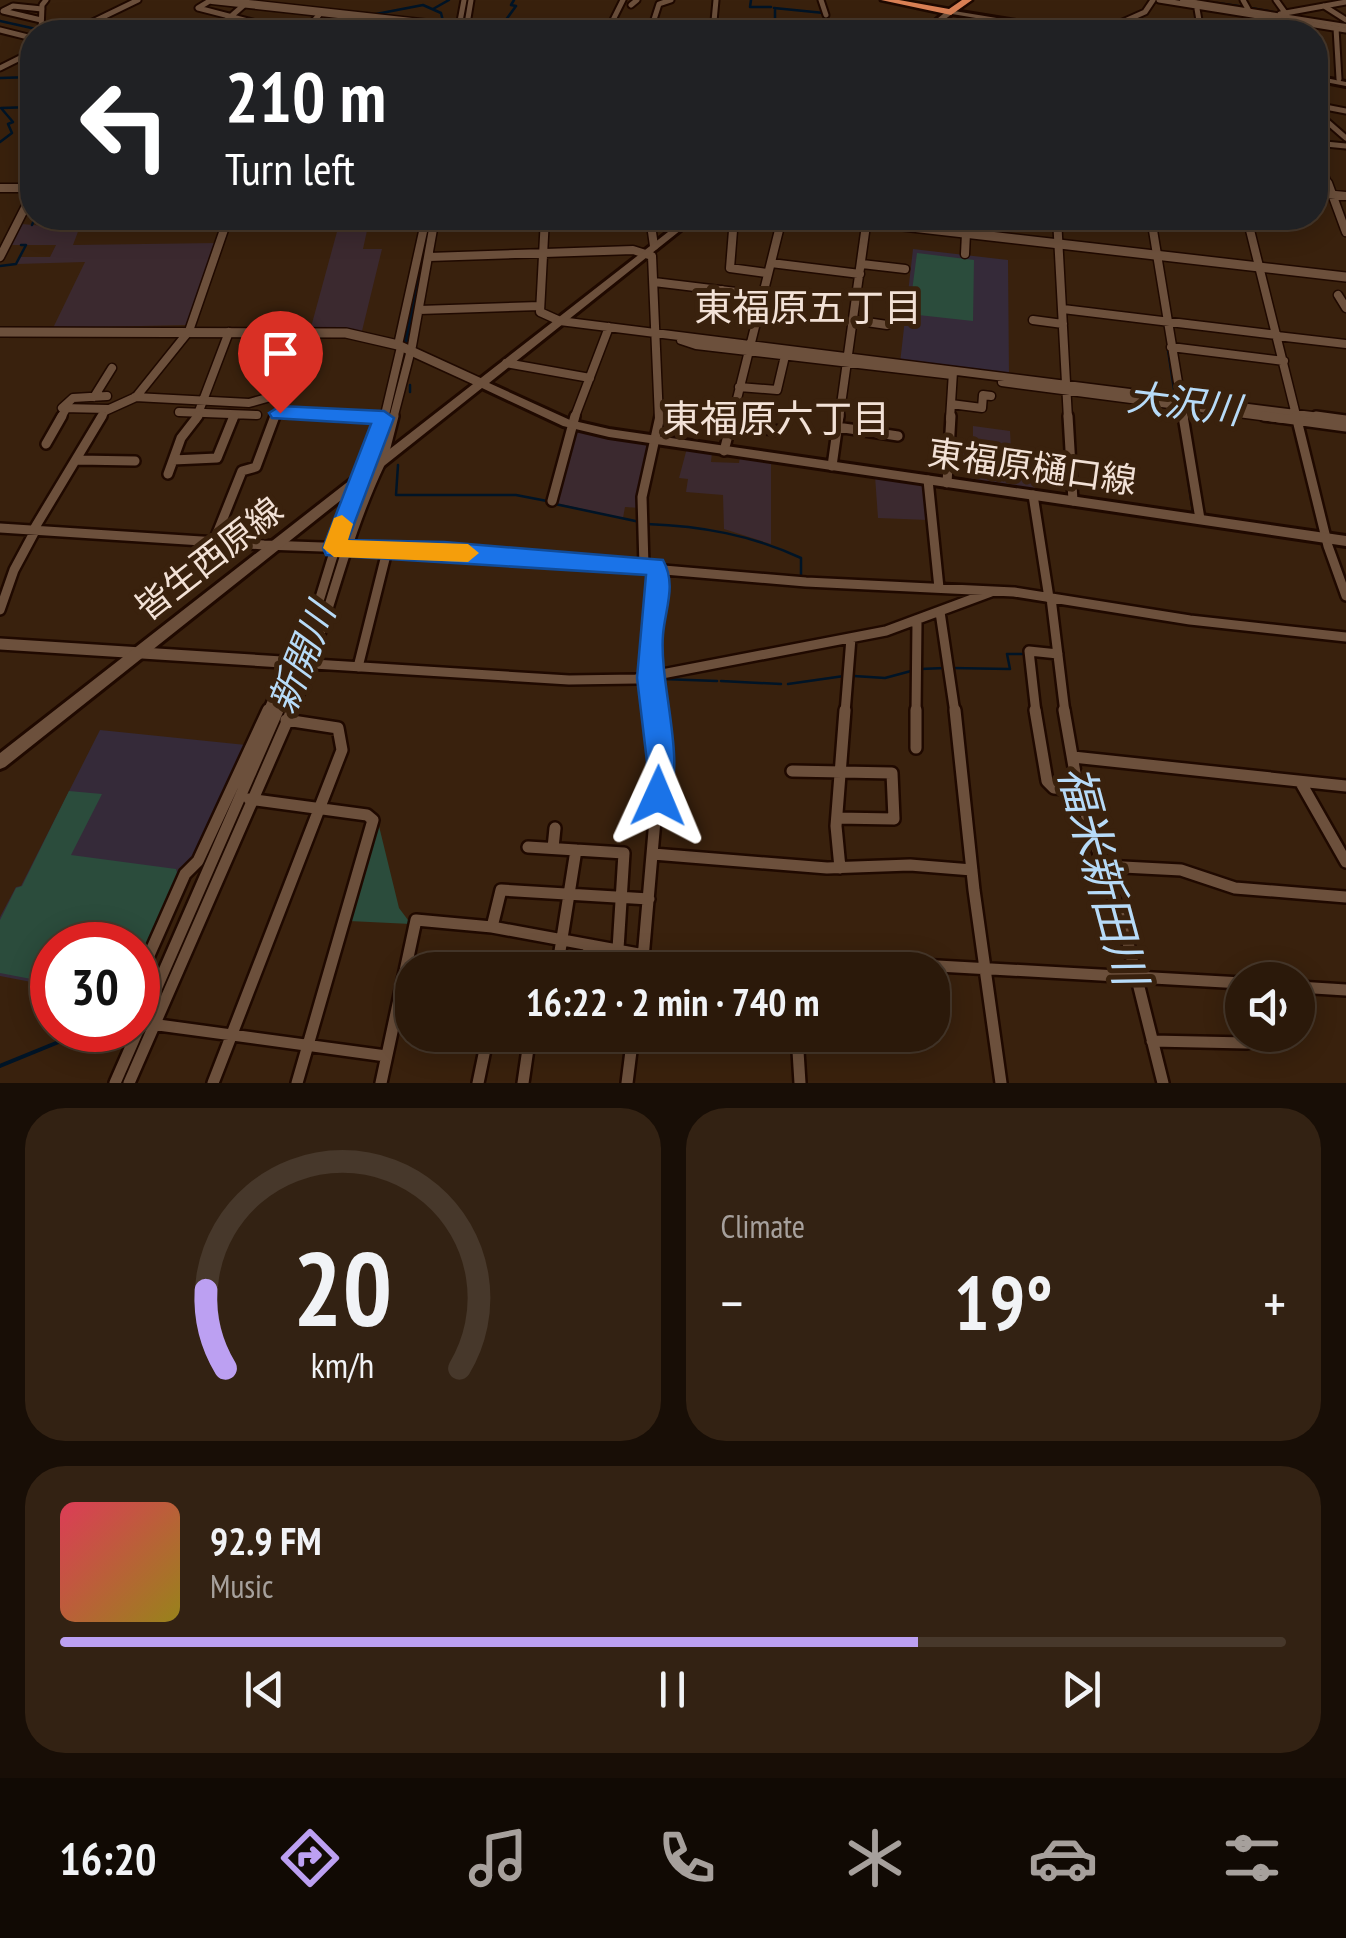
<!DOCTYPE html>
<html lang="en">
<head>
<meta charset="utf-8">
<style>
  :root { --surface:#2b190a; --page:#332213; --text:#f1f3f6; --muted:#a6a09c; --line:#47382b; --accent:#bca0f2 }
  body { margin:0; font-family:"PT Sans Narrow","Noto Sans JP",sans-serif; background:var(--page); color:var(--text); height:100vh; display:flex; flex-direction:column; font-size:38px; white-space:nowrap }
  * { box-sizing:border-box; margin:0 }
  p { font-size:32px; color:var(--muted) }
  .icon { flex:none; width:55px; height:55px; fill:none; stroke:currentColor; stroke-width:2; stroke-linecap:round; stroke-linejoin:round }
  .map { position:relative; height:1083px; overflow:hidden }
  .drawer { display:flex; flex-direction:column; gap:25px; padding:25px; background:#180e06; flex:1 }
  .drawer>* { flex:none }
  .banner { position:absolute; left:20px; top:20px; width:1308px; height:210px; border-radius:40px; box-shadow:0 5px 25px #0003,0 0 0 2px var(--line); background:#202124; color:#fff; overflow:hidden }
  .fabs { position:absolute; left:1225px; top:962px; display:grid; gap:20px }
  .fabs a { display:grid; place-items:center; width:90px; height:90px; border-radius:50%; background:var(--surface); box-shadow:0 5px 25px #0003,0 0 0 2px var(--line); font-size:50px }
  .speed { position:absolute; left:30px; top:922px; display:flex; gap:20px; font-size:50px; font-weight:700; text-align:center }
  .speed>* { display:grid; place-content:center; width:130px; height:130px; border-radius:50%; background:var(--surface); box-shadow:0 5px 25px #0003,0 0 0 2px var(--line); line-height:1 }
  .speed .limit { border:15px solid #d22; background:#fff; color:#111 }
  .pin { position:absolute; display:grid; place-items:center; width:85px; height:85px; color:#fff; margin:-102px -42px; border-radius:50% 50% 50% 0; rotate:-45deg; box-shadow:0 0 10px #0007 }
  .pin .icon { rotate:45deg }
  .me { position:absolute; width:110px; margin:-55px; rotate:1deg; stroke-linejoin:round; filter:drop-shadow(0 0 8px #0008) }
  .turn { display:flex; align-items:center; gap:35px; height:210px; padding:0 40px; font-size:45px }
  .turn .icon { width:130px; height:130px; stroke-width:2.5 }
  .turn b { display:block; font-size:70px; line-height:85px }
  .big { font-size:75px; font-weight:700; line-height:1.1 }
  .drawer .card { flex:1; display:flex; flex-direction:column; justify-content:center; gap:15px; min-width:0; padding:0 35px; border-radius:40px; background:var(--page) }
  .drawer .dial { align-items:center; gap:0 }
  .dial svg { height:260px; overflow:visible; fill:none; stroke:var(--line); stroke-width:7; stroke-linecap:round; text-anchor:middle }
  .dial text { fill:var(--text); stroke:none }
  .song { display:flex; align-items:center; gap:30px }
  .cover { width:120px; height:120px; border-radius:15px; background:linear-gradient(135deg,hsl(350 70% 55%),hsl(50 70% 35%)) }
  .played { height:10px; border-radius:5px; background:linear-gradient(90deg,var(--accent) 70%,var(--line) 70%) }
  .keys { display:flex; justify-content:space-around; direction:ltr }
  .heat { display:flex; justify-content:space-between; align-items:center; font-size:55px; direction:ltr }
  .drawer .tiles { flex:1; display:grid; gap:25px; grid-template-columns:1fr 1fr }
  .card:last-child { grid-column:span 2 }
  .trip { position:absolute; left:395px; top:952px; width:555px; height:100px; border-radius:40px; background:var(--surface); box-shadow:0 5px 25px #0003,0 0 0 2px var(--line); font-weight:700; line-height:100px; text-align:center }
  .menu { display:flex; height:160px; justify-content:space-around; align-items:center; background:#110a04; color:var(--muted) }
  .menu .icon { width:70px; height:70px }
  .menu .active { color:var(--accent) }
  .menu b { font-size:45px; color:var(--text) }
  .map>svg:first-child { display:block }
  .commercial { fill:#3b292f }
  .built { fill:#47280f }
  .education { fill:#352a39 }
  .green { fill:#2b4c3c }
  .water { fill:#001426 }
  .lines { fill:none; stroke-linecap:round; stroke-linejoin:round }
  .stream-far1 { stroke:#001426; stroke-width:2.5 }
  .stream { stroke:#001426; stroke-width:4 }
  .pedestrian-casing { stroke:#1f0900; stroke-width:8 }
  .minor-far3-casing { stroke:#1f0900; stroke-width:9 }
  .minor-far2-casing { stroke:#1f0900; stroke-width:11 }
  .minor-far1-casing { stroke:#1f0900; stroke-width:14 }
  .minor-casing { stroke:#1f0900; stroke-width:16 }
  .tertiary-far2-casing { stroke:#1f0900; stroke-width:11 }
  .tertiary-far1-casing { stroke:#1f0900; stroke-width:12 }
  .tertiary-casing { stroke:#1f0900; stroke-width:16 }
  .secondary-casing { stroke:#1f0900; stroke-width:6 }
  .trunk-casing { stroke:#1f0900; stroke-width:5 }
  .pedestrian { stroke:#6c503c; stroke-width:4 }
  .minor-far3 { stroke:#6c503c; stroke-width:5 }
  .minor-far2 { stroke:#6c503c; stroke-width:8 }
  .minor-far1 { stroke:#6c503c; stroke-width:9 }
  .minor { stroke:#6c503c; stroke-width:11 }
  .tertiary-far2 { stroke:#6c503c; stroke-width:8 }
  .tertiary-far1 { stroke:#6c503c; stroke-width:9 }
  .tertiary { stroke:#6c503c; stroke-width:11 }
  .secondary { fill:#6c503c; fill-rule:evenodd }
  .trunk { fill:#db8155; fill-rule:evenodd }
  .route { fill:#1a73e8; stroke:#114b97; stroke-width:2.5 }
  .slow { fill:#f59e0b }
  .labels { text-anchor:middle; stroke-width:10; stroke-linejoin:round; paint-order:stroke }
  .street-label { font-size:35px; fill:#f2e1d6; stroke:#39210d }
  .neighbourhood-label { font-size:38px; fill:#f2e1d6; stroke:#39210d }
  .water-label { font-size:38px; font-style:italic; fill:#b7dbf8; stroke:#39210d }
  .near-water-label { font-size:45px; font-style:italic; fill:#b7dbf8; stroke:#39210d }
</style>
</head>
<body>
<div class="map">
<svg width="1346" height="1083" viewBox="0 0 1346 1083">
  <rect width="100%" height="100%" fill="#39210d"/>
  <path class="commercial" d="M22,224L79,229L73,245L215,243L186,325L53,328L85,262L17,264L20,257H50L56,245H11Z
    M368,226L363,249H382L362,331L311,327L338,228Z
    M973,426L1010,431L1011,448L1035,452V491L972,482L971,478L953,468L954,446L973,449Z
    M574,430L650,446L642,476L640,508L625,507L623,518L556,503Z
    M687,448L712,452L711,462L739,463L740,456L771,460V544L724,529L723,495L686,492L688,479L679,478Z
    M875,476L924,484L928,520L878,518Z"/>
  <path class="built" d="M231,218H423L420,222L227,231Z"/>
  <path class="education" d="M913,249L1008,260L1009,377L900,363Z
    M100,730L246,745L194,859L178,869L181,875L138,971V945H52V986L0,976V917L16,887L21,886Z"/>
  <path class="green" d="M917,253L974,260L973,321L909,314Z
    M69,791L102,794L71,855L176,869L178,876L138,966V945H52V983L0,973V920L16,888L22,886Z
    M378,822L399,908L411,924L349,921Z"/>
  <path class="water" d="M428,218H432L404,368L384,448L357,503L321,629L126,1083H119L311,641L357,494L385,426Z"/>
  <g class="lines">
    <path class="stream-far1" d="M751,0L750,7H771
      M1217,3L1245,7
      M774,8L824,13L833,32
      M1251,8L1278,13
      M433,9L449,0
      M775,10V32
      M371,15L423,5L441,13L443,21
      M0,21L45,31
      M500,28L516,6L511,5L514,0
      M0,78L32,77
      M0,142L12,133L8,124L13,122L1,108L32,107
      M32,225L35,218
      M0,266L16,264L26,245H21
      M1168,350L1175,396
      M410,385V392
      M1178,412L1193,512
      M398,465L396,495H516L547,501
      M555,504L640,522
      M647,524C702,526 751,535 801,558V577
      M951,668L1010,669L1007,654H1022
      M920,669L945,668
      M854,676L885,678L911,671
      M662,679L717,681
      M721,681L781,684
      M788,684L844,676"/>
    <path class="stream" d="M0,1066L88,1030"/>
    <g class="pedestrian-casing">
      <path id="pedestrian" d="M1182,0L1346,26"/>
    </g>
    <g class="minor-far3-casing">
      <path id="minor-far3" d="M211,0L198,8L291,32
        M821,0L826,15
        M1159,0L1346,30
        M1243,0L1248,9
        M1276,0L1286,14
        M1196,3L1201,32
        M631,5L637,0
        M1324,6L1346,20
        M1280,14L1346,2
        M1262,16L1265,32
        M41,20L3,11L13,6L42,9
        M466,28L525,32
        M1336,28L1339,79
        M0,30L32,38
        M466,30L471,0
        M41,32L42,5L46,0
        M72,32L138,0
        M213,32L244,5
        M304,32L319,15
        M458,32L464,0
        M607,32L623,0
        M650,32L659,4L671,0
        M713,32L716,0
        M1100,32L1145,12L1153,0
        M0,68L32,52
        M1315,105L1346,111
        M1315,111L1346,138
        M1315,143L1346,146
        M1315,148L1329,186"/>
    </g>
    <g class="minor-far2-casing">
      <path id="minor-far2" d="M1328,183L1346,232
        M0,188H32
        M1315,193L1346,196
        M545,218L540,312L560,321L1336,419
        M650,218L654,246
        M734,218L730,268L767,273
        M830,218L868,222
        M1057,218L1068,419
        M1151,218L1184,419
        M1247,218L1297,419
        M965,254L966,233
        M0,257L32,194
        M429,257L633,250L652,256L659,419
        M771,263L860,274
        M862,264L905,269
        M654,282L761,295
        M1338,295L1346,308
        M1063,309L1277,335
        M419,310L540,306
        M716,314L722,290
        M853,320L887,325
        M1033,320L1063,324
        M1277,336L1346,344
        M681,340L696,345L952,375
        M398,345L426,218
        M1171,347L1284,361
        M506,363L590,378
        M1002,382L1283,419
        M739,387L777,390L785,356
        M107,396L73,398L62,408L108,409
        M94,397L112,368
        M135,397L249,403L274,396
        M951,404L982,408L983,395L991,396
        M179,412L257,415
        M60,419L66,409
        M100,419L105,411L136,397L189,331L228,218
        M196,419L229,332
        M233,419L234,415
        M274,419L276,414L384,418
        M384,419L401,347
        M393,419L412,346L435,218
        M574,419L609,327
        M732,419L782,218
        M839,419L867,218
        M950,419L953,372"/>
    </g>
    <g class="minor-far1-casing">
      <path id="minor-far1" d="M337,416L384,418
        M1068,416L1073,501
        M1183,416L1200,519
        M1264,416L1346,427
        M1296,416L1328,546L1346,596
        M1316,416L1346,420
        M730,424L780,431
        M837,427L898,436
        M46,444L62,416
        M724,451L733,416
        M383,459L394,416
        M78,460L135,461
        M173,460L217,458L234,416
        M832,466L839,416
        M168,474L181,438L198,416
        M928,480L939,588
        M947,483L951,416
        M1033,495L1049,598
        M552,501L575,416
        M0,528L264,545L439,551L806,582L1014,592L1190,620L1346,637
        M34,529L102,416
        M214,541L242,471L256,467L275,416
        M644,566L642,497L660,416
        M1051,598L1065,713
        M0,610L14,570L36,529
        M940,612L955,713
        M298,663L569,680L636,679L886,631L991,592
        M358,667L387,551
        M267,713L290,663
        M277,713L303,653L351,497L384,416
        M291,713C327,630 341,546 380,464
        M654,713L651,634L660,583L655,566
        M845,713L851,638
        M916,713L917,622
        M1036,713L1029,651L1058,654"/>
    </g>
    <g class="minor-casing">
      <path id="minor" d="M955,710L974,890L1001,1083
        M1035,710L1047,781L1054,788L1078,790
        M1064,710L1078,790L1126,935L1163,1083
        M916,748V710
        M1073,757L1346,786
        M792,771L892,773L894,819L837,818
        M1301,783L1346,862
        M249,799L367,815L373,820L297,1083
        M528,847L624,853L618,949
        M553,848L555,828
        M653,854L827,868L910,865L972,870
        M1104,866L1181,870L1235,888L1346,897
        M840,868L836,826L845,710
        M492,927L501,890L649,899
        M557,970L576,850
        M584,970L590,945
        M642,970L660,762L654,710
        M791,970L795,958L1242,983
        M138,980L185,874L198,861L268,710
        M1298,987L1346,990
        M151,1024L386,1056
        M797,1035L800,1083
        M1152,1041L1247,1043
        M115,1083L278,710
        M129,1083L292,710
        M213,1083L342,750L338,728L286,720
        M381,1083L416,920L492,927L644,955
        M478,1083L488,1035
        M523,1083L530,1035
        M627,1083L633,1035"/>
    </g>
    <g class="tertiary-far2-casing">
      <path id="tertiary-far2" d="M212,0L466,28"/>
    </g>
    <g class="tertiary-far1-casing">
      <path id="tertiary-far1" d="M868,222L1346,277
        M0,332L346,333L398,345L481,383"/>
    </g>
    <g class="tertiary-casing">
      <path id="tertiary" d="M0,644L298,663"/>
    </g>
    <g class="secondary-casing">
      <path id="secondary" d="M948,10L1071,30L1075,32H1061L952,14L928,32H921Z
        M1315,76L1346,82V86L1315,80Z
        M686,218H696L489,383L570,420L609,429L1346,536V546L609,437L563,426L482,388L5,767L0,769V753Z"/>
    </g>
    <g class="trunk-casing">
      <path id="trunk" d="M881,0H899L949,9L962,0H972L951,15Z"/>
    </g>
    <use href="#pedestrian" class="pedestrian"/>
    <use href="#minor-far3" class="minor-far3"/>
    <use href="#minor-far2" class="minor-far2"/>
    <use href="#minor-far1" class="minor-far1"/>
    <use href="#minor" class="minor"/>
    <use href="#tertiary-far2" class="tertiary-far2"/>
    <use href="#tertiary-far1" class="tertiary-far1"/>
    <use href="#tertiary" class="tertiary"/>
    <use href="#secondary" class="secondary"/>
    <use href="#trunk" class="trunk"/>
  </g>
  <path class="route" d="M280,406L384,411L394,418L348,540L444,542L663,560C677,585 665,609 663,635C659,685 687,761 667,805L658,808L648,805L644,796L647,762L637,678L646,575L326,555L323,548L371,424L272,418L269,413Z"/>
  <path class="slow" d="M342,515L353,524L348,540L468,544L479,553L468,562L334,557L323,548L334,518Z"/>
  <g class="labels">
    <g class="street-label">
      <text transform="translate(1032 467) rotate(8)" y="12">東福原樋口線</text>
      <text transform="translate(209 559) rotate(-38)" y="12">皆生西原線</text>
    </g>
    <g class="neighbourhood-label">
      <text x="808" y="321">東福原五丁目</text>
      <text x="776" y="432">東福原六丁目</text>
    </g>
    <g class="water-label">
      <text transform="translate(1184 404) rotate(7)" y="13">大沢川</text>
      <text transform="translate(302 658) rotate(-68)" y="13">新開川</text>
    </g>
    <g class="near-water-label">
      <text transform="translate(1103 875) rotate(75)" y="16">福米新田川</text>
    </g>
  </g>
</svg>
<div class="fabs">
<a><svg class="icon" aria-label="sound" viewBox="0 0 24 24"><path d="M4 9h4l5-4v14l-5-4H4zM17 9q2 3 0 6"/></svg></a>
</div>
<div class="speed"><div class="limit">30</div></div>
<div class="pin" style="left:280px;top:413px;background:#d93025"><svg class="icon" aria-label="arrive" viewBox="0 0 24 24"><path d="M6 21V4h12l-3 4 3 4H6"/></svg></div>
<svg class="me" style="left:658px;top:796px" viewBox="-20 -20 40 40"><path d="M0-17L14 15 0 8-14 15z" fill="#1a73e8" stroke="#fff" stroke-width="4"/></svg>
<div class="trip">16:22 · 2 min · 740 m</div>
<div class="banner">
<div class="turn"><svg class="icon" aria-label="left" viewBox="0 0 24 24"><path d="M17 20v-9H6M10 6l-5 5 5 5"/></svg><div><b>210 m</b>Turn left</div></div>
</div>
</div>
<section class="drawer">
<div class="tiles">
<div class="card dial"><svg viewBox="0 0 100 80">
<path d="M14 69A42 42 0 1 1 86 69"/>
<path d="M14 69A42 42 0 0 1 8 45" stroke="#bca0f2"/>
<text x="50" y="56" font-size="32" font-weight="700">20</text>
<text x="50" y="72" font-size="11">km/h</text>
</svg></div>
<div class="card"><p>Climate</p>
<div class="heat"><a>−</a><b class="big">19°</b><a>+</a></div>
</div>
<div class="card">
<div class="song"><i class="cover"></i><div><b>92.9 FM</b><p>Music</p></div></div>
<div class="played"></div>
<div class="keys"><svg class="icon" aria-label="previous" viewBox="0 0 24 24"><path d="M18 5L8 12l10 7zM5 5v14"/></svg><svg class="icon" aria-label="pause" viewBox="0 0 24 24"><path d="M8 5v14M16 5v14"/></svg><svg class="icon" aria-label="next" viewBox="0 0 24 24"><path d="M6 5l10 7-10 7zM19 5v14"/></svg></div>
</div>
</div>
</section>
<nav class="menu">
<b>16:20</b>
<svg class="icon active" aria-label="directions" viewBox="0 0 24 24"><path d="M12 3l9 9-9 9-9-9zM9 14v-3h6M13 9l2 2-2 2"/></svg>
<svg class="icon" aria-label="music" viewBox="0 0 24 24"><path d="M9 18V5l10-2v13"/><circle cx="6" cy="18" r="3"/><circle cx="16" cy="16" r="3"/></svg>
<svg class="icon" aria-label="phone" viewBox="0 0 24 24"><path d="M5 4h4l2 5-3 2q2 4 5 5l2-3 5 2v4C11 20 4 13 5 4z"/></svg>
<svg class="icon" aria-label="climate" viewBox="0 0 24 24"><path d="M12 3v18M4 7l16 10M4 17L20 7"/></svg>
<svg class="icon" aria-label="car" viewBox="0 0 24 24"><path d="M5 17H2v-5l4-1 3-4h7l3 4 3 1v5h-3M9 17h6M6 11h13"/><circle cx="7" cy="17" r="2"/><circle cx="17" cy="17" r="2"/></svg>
<svg class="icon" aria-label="filters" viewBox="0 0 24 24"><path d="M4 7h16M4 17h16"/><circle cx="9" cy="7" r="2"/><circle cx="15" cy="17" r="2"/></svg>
</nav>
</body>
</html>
